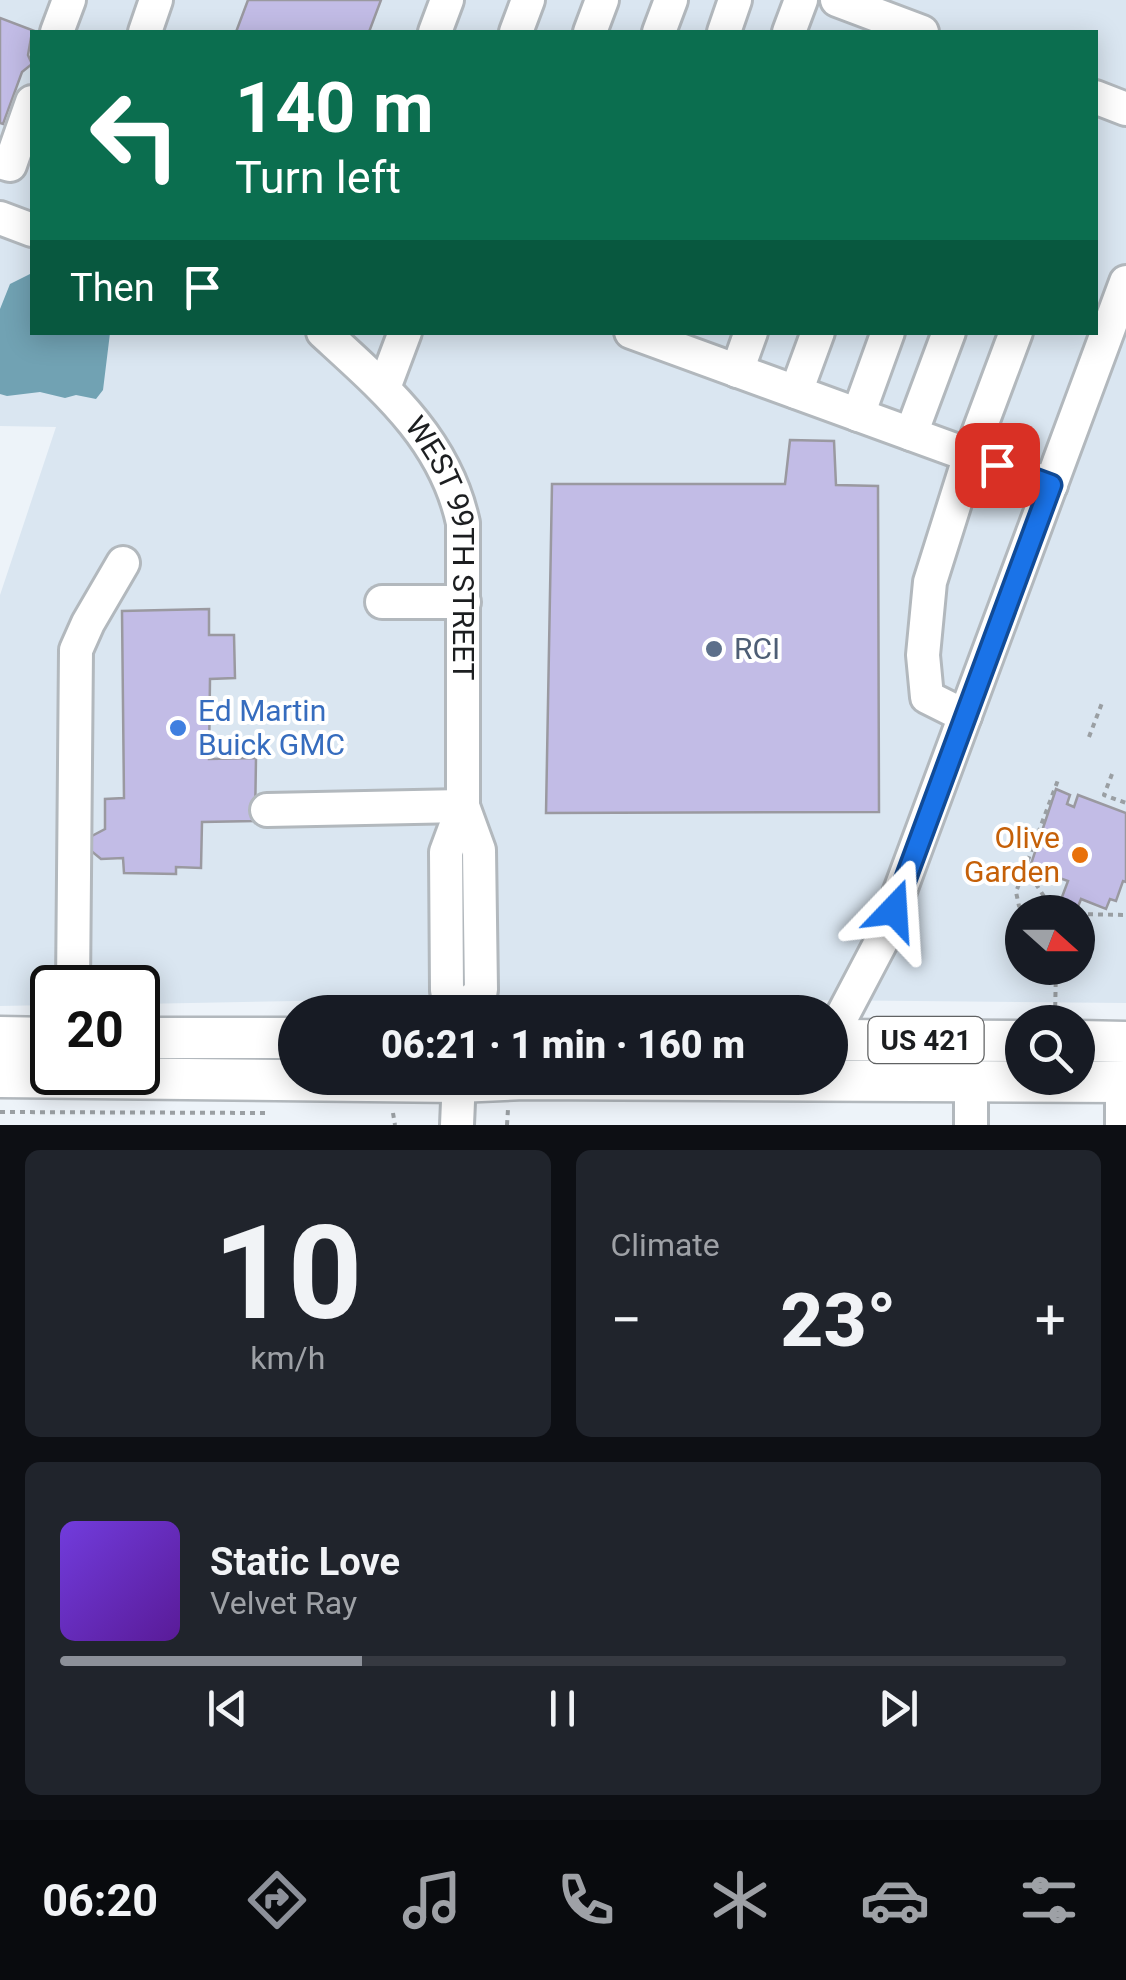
<!DOCTYPE html>
<html lang="en">
<head>
<meta charset="utf-8">
<style>
  :root { --surface:#171b24; --page:#20242c; --text:#f1f3f6; --muted:#9ea1a6; --line:#363941; --accent:#8c9099 }
  body { margin:0; font-family:Roboto,sans-serif; background:var(--page); color:var(--text); height:100vh; display:flex; flex-direction:column; font-size:38px; white-space:nowrap }
  * { box-sizing:border-box; margin:0 }
  p { font-size:32px; color:var(--muted) }
  .icon { flex:none; width:55px; height:55px; fill:none; stroke:currentColor; stroke-width:2; stroke-linecap:round; stroke-linejoin:round }
  .map { position:relative; height:1125px; overflow:hidden }
  .side { display:flex; flex-direction:column; gap:25px; padding:25px; background:#0d0f14; flex:1 }
  .side>* { flex:none }
  .top-card { position:absolute; left:30px; top:30px; width:1068px; height:305px; border-radius:0px; box-shadow:0 5px 25px #0003; background:#0b6e4f; color:#fff; overflow:hidden }
  .needle { width:65px; rotate:111deg }
  .controls { position:absolute; left:1005px; top:895px; display:grid; gap:20px }
  .controls a { display:grid; place-items:center; width:90px; height:90px; border-radius:50%; background:var(--surface); box-shadow:0 5px 25px #0003; font-size:50px }
  .speed { position:absolute; left:30px; top:965px; display:flex; gap:20px; font-size:50px; font-weight:700; text-align:center }
  .speed>* { display:grid; place-content:center; width:130px; height:130px; border-radius:50%; background:var(--surface); box-shadow:0 5px 25px #0003; line-height:1 }
  .speed .limit { border:5px solid #111; border-radius:15px; background:#fff; color:#111 }
  .pin { position:absolute; display:grid; place-items:center; width:85px; height:85px; color:#fff; margin:-42px; border-radius:20px; box-shadow:0 5px 15px #0006 }
  .me { position:absolute; width:110px; margin:-55px; rotate:20deg; stroke-linejoin:round; filter:drop-shadow(0 0 8px #0008) }
  .turn { display:flex; align-items:center; gap:35px; height:210px; padding:0 40px; font-size:45px }
  .turn .icon { width:130px; height:130px; stroke-width:2.5 }
  .turn b { display:block; font-size:70px; line-height:85px }
  .then { display:flex; align-items:center; height:95px; padding:0 40px; background:#0003; gap:20px; font-size:38px }
  .big { font-size:75px; font-weight:800; line-height:1.1 }
  .side .card { flex:1; display:flex; flex-direction:column; justify-content:center; gap:15px; min-width:0; padding:0 35px; border-radius:15px; background:var(--page) }
  .side .dial { align-items:center; gap:0 }
  .dial b { font-size:130px; line-height:1 }
  .song { display:flex; align-items:center; gap:30px }
  .cover { width:120px; height:120px; border-radius:15px; background:linear-gradient(135deg,hsl(260 70% 55%),hsl(270 70% 35%)) }
  .played { height:10px; border-radius:5px; background:linear-gradient(90deg,var(--accent) 30%,var(--line) 30%) }
  .keys { display:flex; justify-content:space-around; direction:ltr }
  .heat { display:flex; justify-content:space-between; align-items:center; font-size:55px; direction:ltr }
  .side .tiles { flex:1; display:grid; gap:25px; grid-template-columns:1fr 1fr }
  .card:last-child { grid-column:span 2 }
  .trip { position:absolute; left:278px; top:995px; width:570px; height:100px; border-radius:50px; background:var(--surface); box-shadow:0 5px 25px #0003; font-weight:800; line-height:100px; text-align:center }
  .dock { display:flex; height:160px; justify-content:space-around; align-items:center; background:#090b0e; color:var(--muted) }
  .dock .icon { width:70px; height:70px }
  .dock .selected { color:var(--accent) }
  .dock b { font-size:45px; color:var(--text) }
  .map>svg:first-child { display:block }
  .built { fill:#dae6f1; fill-rule:evenodd }
  .water { fill:#71a2b3 }
  .building { fill:#c2bce6; stroke:#9a99a0; stroke-width:2.5 }
  .lines { fill:none; stroke-linecap:round; stroke-linejoin:round }
  .minor-casing { stroke:#b2b8bd; stroke-width:38 }
  .major-casing { stroke:#b2b8bd; stroke-width:45 }
  .path { stroke:#9a9fa3; stroke-width:4; stroke-dasharray:5 5; stroke-linecap:butt }
  .minor { stroke:#fff; stroke-width:32 }
  .major { stroke:#fff; stroke-width:40 }
  .route-casing { stroke:#114b97; stroke-width:25 }
  .route { stroke:#1a73e8; stroke-width:18 }
  .service-dot { fill:#5c6f8a; stroke:#fff; stroke-width:4 }
  .shop-dot { fill:#3f7fe0; stroke:#fff; stroke-width:4 }
  .food-dot { fill:#e8710a; stroke:#fff; stroke-width:4 }
  .labels { text-anchor:middle; stroke-width:8; stroke-linejoin:round; paint-order:stroke }
  .shield { fill:#fff; stroke:#606263; stroke-width:2.5 }
  .shield-label { font-size:28px; font-weight:bold; fill:#1c1e20 }
  .street-label { font-size:30px; fill:#1c1e20; stroke:#fff }
  .service-label { font-size:30px; fill:#4e5e75; stroke:#fff; text-anchor:start }
  .shop-label { font-size:30px; fill:#366cbe; stroke:#fff; text-anchor:start }
  .food-label { font-size:30px; fill:#c56008; stroke:#fff; text-anchor:end }
</style>
</head>
<body>
<div class="map">
<svg width="1126" height="1125" viewBox="0 0 1126 1125">
  <rect width="100%" height="100%" fill="#edf3f9"/>
  <path class="built" d="M0,0H1126V1003L517,997L138,1004V988H52V1005L0,1006V595L56,427L0,426ZM32,32H1095V332H32ZM1022,912H1078V968H1022Z"/>
  <path class="water" d="M32,273V332L110,333L103,390L96,399L76,395L65,398L40,392L7,396L0,394V309L10,284Z"/>
  <path class="building" d="M248,0H381L369,32H236Z
    M0,18L37,32H32L28,55L32,64L22,72L3,124L0,123Z
    M790,440L834,441L836,485L878,486L879,812L546,813L552,484H785Z
    M209,609V635H234L235,678L210,679L209,759L256,758L255,821L202,822L201,868L176,867V874L124,873L123,858L101,859L90,850V837L105,829V799L124,798L122,611Z
    M1056,789L1070,795L1067,804L1074,807L1078,795L1126,813V882L1123,881L1116,901L1110,899L1106,909L1081,899L1076,912L1059,905L1068,881L1037,870L1039,867L1031,864Z"/>
  <g class="lines">
    <g class="minor-casing">
      <g id="minor">
        <path d="M837,0L922,32"/>
        <path d="M57,32L69,0"/>
        <path d="M145,32L156,0"/>
        <path d="M435,32L447,0"/>
        <path d="M516,32L528,0"/>
        <path d="M590,32L602,0"/>
        <path d="M659,32L671,0"/>
        <path d="M724,32L735,0"/>
        <path d="M789,32L801,0"/>
        <path d="M1095,97L1126,109"/>
        <path d="M0,162L10,165L32,102"/>
        <path d="M0,218L32,230"/>
        <path id="s1" d="M323,332C384,388 445,439 463,523V806L446,852L447,991L463,1012"/>
        <path d="M631,332L1051,485"/>
        <path d="M737,371L751,332"/>
        <path d="M384,388L405,332"/>
        <path d="M796,392L818,332"/>
        <path d="M858,415L888,332"/>
        <path d="M911,434L949,332"/>
        <path d="M382,602H464"/>
        <path d="M965,716L927,697L923,655L930,582L970,455L1016,332"/>
        <path d="M463,806L479,850L481,990L465,1012"/>
        <path d="M267,810L463,806"/>
        <path d="M73,988L76,650L88,623L123,563"/>
        <path d="M830,1039L881,942L1126,282"/>
        <path d="M971,1081V1125"/>
        <path d="M1122,1082V1125"/>
        <path d="M457,1125L459,1078"/>
      </g>
    </g>
    <g class="major-casing">
      <path id="major" d="M0,1037L52,1038
        M138,1038H295
        M830,1040L1022,1041
        M1078,1041L1126,1042
        M0,1077L458,1082L524,1079L1126,1082"/>
    </g>
    <path class="path" d="M1089,737L1102,703
      M1112,774L1104,795L1126,803
      M1025,867L1054,912
      M1030,912L1019,906L1016,892L1058,780
      M1078,914L1126,915
      M1078,963H1086
      M1041,1017H1061
      M1055,1017L1056,968
      M0,1112L265,1113
      M393,1113L395,1125
      M507,1125L508,1109"/>
    <use href="#minor" class="minor"/>
    <use href="#major" class="major"/>
  </g>
  <g class="lines">
    <g class="route-casing">
      <path id="route" d="M894,910L1051,485L997,465"/>
    </g>
    <use href="#route" class="route"/>
  </g>
  <circle class="service-dot" cx="714" cy="649" r="10"/>
  <circle class="shop-dot" cx="178" cy="728" r="10"/>
  <circle class="food-dot" cx="1080" cy="855" r="10"/>
  <g class="labels">
    <rect class="shield" x="868.5" y="1017" width="115" height="46" rx="8"/>
    <g class="shield-label">
      <text x="926" y="1050">US 421</text>
    </g>
    <g class="street-label">
      <text dy="10" stroke="none"><textPath href="#s1" startOffset="262">WEST 99TH STREET</textPath></text>
    </g>
    <g class="service-label">
      <text x="734" y="659">RCI</text>
    </g>
    <g class="shop-label">
      <text x="198" y="721">Ed Martin<tspan x="198" dy="34">Buick GMC</tspan></text>
    </g>
    <g class="food-label">
      <text x="1060" y="848">Olive<tspan x="1060" dy="34">Garden</tspan></text>
    </g>
  </g>
</svg>
<div class="controls">
<a><svg class="needle" viewBox="-14 -14 28 28"><path d="M0-13l5 13h-10z" fill="#e53935"/><path d="M0 13l5-13h-10z" fill="#9ea1a6"/></svg></a>
<a><svg class="icon" aria-label="search" viewBox="0 0 24 24"><circle cx="10" cy="10" r="6"/><path d="M15 15l6 6"/></svg></a>
</div>
<div class="speed"><div class="limit">20</div></div>
<div class="pin" style="left:997px;top:465px;background:#d93025"><svg class="icon" aria-label="arrive" viewBox="0 0 24 24"><path d="M6 21V4h12l-3 4 3 4H6"/></svg></div>
<svg class="me" style="left:894px;top:910px" viewBox="-20 -20 40 40"><path d="M0-17L14 15 0 8-14 15z" fill="#1a73e8" stroke="#fff" stroke-width="4"/></svg>
<div class="trip">06:21 · 1 min · 160 m</div>
<div class="top-card">
<div class="turn"><svg class="icon" aria-label="left" viewBox="0 0 24 24"><path d="M17 20v-9H6M10 6l-5 5 5 5"/></svg><div><b>140 m</b>Turn left</div></div>
<div class="then">Then<svg class="icon" aria-label="arrive" viewBox="0 0 24 24"><path d="M6 21V4h12l-3 4 3 4H6"/></svg></div>
</div>
</div>
<section class="side">
<div class="tiles">
<div class="card dial"><b>10</b><p>km/h</p></div>
<div class="card"><p>Climate</p>
<div class="heat"><a>−</a><b class="big">23°</b><a>+</a></div>
</div>
<div class="card">
<div class="song"><i class="cover"></i><div><b>Static Love</b><p>Velvet Ray</p></div></div>
<div class="played"></div>
<div class="keys"><svg class="icon" aria-label="previous" viewBox="0 0 24 24"><path d="M18 5L8 12l10 7zM5 5v14"/></svg><svg class="icon" aria-label="pause" viewBox="0 0 24 24"><path d="M8 5v14M16 5v14"/></svg><svg class="icon" aria-label="next" viewBox="0 0 24 24"><path d="M6 5l10 7-10 7zM19 5v14"/></svg></div>
</div>
</div>
</section>
<nav class="dock">
<b>06:20</b>
<svg class="icon selected" aria-label="directions" viewBox="0 0 24 24"><path d="M12 3l9 9-9 9-9-9zM9 14v-3h6M13 9l2 2-2 2"/></svg>
<svg class="icon" aria-label="music" viewBox="0 0 24 24"><path d="M9 18V5l10-2v13"/><circle cx="6" cy="18" r="3"/><circle cx="16" cy="16" r="3"/></svg>
<svg class="icon" aria-label="phone" viewBox="0 0 24 24"><path d="M5 4h4l2 5-3 2q2 4 5 5l2-3 5 2v4C11 20 4 13 5 4z"/></svg>
<svg class="icon" aria-label="climate" viewBox="0 0 24 24"><path d="M12 3v18M4 7l16 10M4 17L20 7"/></svg>
<svg class="icon" aria-label="car" viewBox="0 0 24 24"><path d="M5 17H2v-5l4-1 3-4h7l3 4 3 1v5h-3M9 17h6M6 11h13"/><circle cx="7" cy="17" r="2"/><circle cx="17" cy="17" r="2"/></svg>
<svg class="icon" aria-label="filters" viewBox="0 0 24 24"><path d="M4 7h16M4 17h16"/><circle cx="9" cy="7" r="2"/><circle cx="15" cy="17" r="2"/></svg>
</nav>
</body>
</html>
